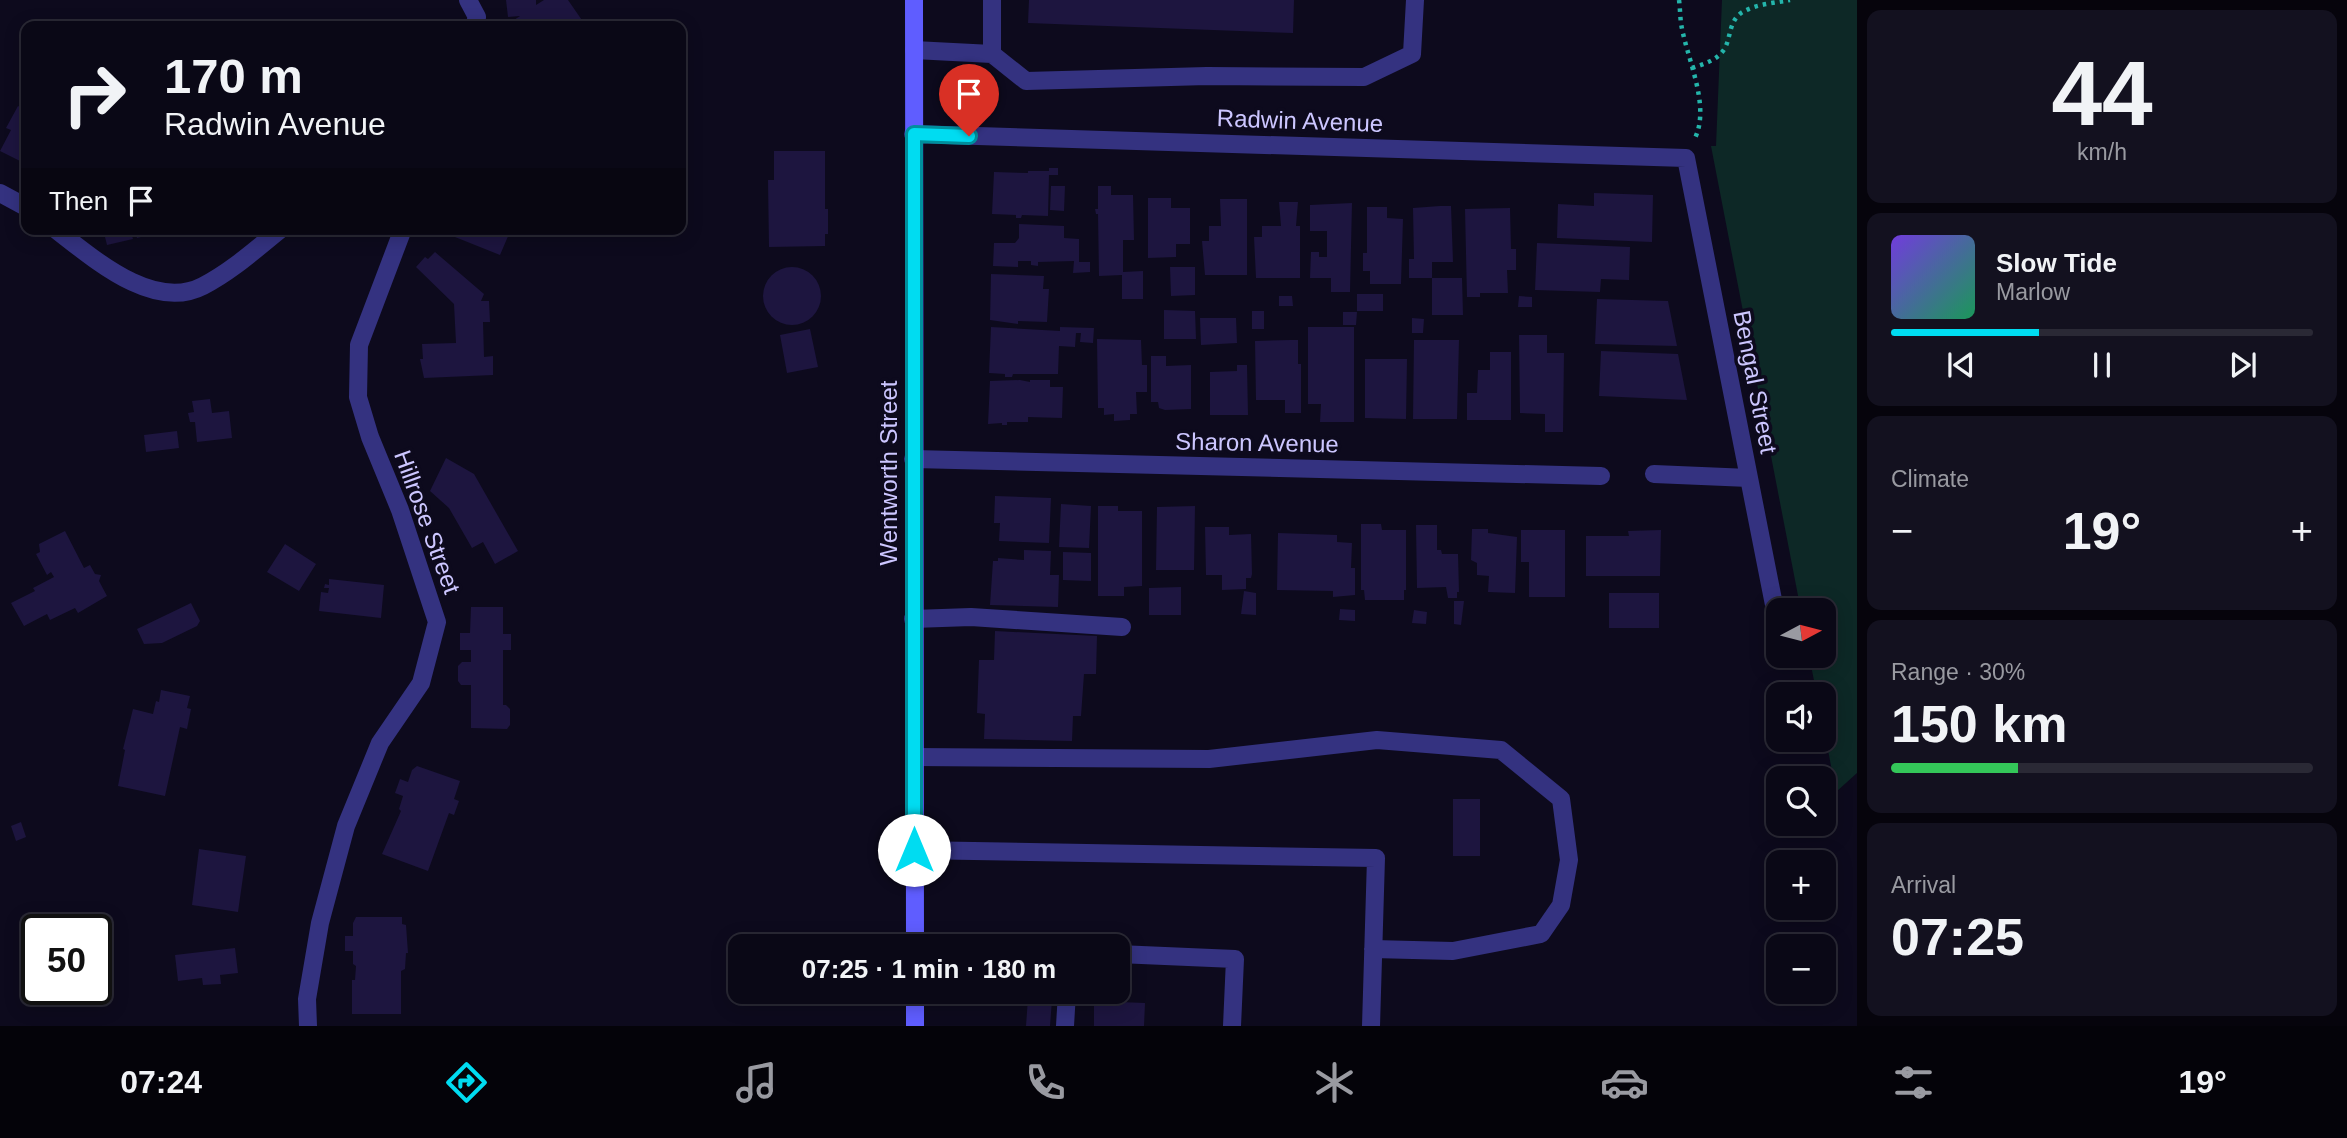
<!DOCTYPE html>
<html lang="en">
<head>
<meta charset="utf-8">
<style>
  :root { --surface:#0a0816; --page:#13111f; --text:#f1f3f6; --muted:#999aa1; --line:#2a2935; --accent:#00dcf1 }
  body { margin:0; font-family:Arial,sans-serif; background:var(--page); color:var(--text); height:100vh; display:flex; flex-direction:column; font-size:26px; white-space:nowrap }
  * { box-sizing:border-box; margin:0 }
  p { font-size:23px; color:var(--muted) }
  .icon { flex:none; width:38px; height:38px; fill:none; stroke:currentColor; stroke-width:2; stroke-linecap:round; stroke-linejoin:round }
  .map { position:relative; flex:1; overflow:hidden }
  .drawer { display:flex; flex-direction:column; gap:10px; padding:10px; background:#06040c; width:490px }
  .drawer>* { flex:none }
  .guide { position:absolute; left:21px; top:21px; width:665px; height:214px; border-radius:14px; box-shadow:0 4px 18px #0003,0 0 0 2px var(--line); background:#0a0816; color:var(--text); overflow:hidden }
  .needle { width:46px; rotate:83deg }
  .buttons { position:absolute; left:1766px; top:598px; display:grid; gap:14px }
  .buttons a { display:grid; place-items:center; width:70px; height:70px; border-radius:14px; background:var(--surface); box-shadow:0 4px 18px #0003,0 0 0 2px var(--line); font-size:35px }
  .speed { position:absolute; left:21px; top:914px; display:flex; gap:14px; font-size:35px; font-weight:700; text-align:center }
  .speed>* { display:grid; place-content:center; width:91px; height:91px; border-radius:50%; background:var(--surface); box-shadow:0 4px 18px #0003,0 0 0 2px var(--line); line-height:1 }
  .speed .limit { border:4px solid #111; border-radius:10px; background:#fff; color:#111 }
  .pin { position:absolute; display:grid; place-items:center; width:60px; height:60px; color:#fff; margin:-72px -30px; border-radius:50% 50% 50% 0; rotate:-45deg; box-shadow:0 0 7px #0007 }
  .pin .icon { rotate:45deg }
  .me { position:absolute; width:77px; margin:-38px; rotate:0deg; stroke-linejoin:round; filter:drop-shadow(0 0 5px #0008) }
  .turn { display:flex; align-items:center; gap:24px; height:147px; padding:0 28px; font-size:32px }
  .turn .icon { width:91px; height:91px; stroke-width:2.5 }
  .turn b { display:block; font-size:49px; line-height:60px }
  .then { display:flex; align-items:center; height:66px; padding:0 28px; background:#0003; gap:14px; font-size:26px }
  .big { font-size:52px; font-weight:600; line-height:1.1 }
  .drawer .card { flex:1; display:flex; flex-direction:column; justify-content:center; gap:10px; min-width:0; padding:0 24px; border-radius:14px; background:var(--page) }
  .drawer .dial { align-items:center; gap:0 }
  .dial b { font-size:91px; line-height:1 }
  .song { display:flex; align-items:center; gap:21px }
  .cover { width:84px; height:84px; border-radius:10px; background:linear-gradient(135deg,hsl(260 70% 55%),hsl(150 70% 35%)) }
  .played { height:7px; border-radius:4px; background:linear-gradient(90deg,var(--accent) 35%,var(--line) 35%) }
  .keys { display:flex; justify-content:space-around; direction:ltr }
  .heat { display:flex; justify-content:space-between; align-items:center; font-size:38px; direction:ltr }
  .charge { height:10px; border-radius:5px; background:linear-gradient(90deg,#34c759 30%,var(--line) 0) }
  .trip { position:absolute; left:728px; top:934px; width:402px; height:70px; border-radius:14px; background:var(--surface); box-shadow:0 4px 18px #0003,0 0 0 2px var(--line); font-weight:600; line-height:70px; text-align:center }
  .dock { display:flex; height:112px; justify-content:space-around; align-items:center; background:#040309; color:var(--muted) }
  .dock .icon { width:49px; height:49px }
  .dock .current { color:var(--accent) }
  .dock b { font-size:32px; color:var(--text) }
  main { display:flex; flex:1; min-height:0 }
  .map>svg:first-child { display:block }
  .green { fill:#0d2826 }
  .building { fill:#1d153f }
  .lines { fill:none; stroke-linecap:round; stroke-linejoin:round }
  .path { stroke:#24b5ab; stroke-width:4.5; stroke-dasharray:3.5 5; stroke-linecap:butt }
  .service { stroke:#343280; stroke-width:18 }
  .minor { stroke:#343280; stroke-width:18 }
  .secondary { stroke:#5f5dff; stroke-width:18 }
  .route-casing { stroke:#008f9d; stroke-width:18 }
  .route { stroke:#00dcf1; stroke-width:12 }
  .labels { text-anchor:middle; stroke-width:7; stroke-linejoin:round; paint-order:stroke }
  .street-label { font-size:24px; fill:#ccc6ff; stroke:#0d0a1d }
</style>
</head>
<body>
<main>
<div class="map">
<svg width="1857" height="1026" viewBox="0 0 1857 1026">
  <rect width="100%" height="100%" fill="#0d0a1d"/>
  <path class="green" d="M1722,0H1857V773L1836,792L1824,729V695H1817L1809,656H1824V611H1801L1711,146H1716Z"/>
  <path class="building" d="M506,0H536V5L544,0H568L586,26H513L511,22L520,16L508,17Z
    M1029,0H1294L1293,33L1028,23Z
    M18,106L26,110V164L0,151L11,130L6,128Z
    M774,151H825V209H828V234H825V246L769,247L768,180H774Z
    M1049,168H1058V175H1049L1048,216L1022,215L1021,218H1016V215L992,214L994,172L1028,173V171H1049Z
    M1051,186H1065L1064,211L1050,210Z
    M1098,186H1111V195H1133L1134,240H1123V272L1143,271V299H1122V275L1099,276L1098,214H1096L1095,209H1098Z
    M1594,193L1653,195L1652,242L1557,238L1558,204L1594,206Z
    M1148,198H1171V208H1190V244H1176V257L1148,258Z
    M1220,199H1247V275H1205L1202,241H1209V226H1221Z
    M1279,202H1298L1296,226H1300V278H1256L1254,237H1262V226H1281Z
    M1352,203L1350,292H1331V278H1310L1311,252H1319V257H1327V231H1310V205Z
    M1440,206H1451L1453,262H1432V278H1462L1463,315H1432V278H1409V259H1414L1413,208Z
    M1367,207H1387V218L1403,219L1401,284H1370V271H1363V253H1367Z
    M1510,208L1511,249H1516V270H1507L1508,293H1480V297H1467L1465,209Z
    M1019,224L1064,226V238L1079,239V262H1090V272L1073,273L1074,261L1038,262V266L1031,265V261H1018V267L993,266L994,243H1015L1019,238Z
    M103,229H130L133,239L107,245Z
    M135,229H168V230L137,238Z
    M446,229H497L509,234L500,255L445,233Z
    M1537,243L1630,247L1629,280L1601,279L1600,292L1535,290Z
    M435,252L484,294L481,301H489L490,322H483L484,357L493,356V375L424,378L420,359H423L422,344L456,343L454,304L416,267L425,257L428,259Z
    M763 296a29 29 0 1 1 58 0a29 29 0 1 1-58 0Z
    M1170,267H1195V295L1171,296Z
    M991,274L1044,276L1043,289H1049L1047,322L1018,321V324L990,320Z
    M1357,294H1383V311H1357Z
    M1279,296H1292L1293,306H1279Z
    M1519,296L1532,297V307H1518Z
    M1597,299L1668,301L1677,346L1595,344Z
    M1164,310L1195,311L1196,339H1164Z
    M1252,311H1264V329H1252Z
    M1343,312H1357L1356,325H1343Z
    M1200,318H1236L1237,343L1201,345Z
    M1412,318L1424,319L1423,333H1412Z
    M991,327L1060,331V327L1094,328L1093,343L1080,342L1081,333H1076L1075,347L1059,346L1058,374H1013L1012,377H1005V374L989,373Z
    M1308,327H1354V422H1320L1321,404H1308Z
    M810,329L818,367L787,373L780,335Z
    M1519,335H1547V353H1564L1563,432H1545V414L1520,413Z
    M1097,339L1141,340L1142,365H1147V392H1136L1137,414H1130V420L1114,421V414L1104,415V408H1098Z
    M1291,340H1298V364H1301V413H1285V400H1256L1255,341Z
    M1414,340H1459L1457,419H1413Z
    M1601,351L1678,354L1687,400L1599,396Z
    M1490,352H1511V420H1467V393H1477L1478,370H1490Z
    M1151,356H1166V366L1191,365V409L1165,410L1159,408L1158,402H1151Z
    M1365,359H1407L1406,419L1365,418Z
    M1237,365H1247L1248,415H1210V372L1237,371Z
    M1020,380L1030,382V380H1050V387H1063L1062,418L1028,417V422H1007V425H1002V423L988,424L990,381Z
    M210,399L212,413L229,411L232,438L197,442L195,422H190L188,413L194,412L192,401Z
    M177,431L179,448L146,452L144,435Z
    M446,458L474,474L518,551L495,564L483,542L472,548L449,508L430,491Z
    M995,496L1051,498L1049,543L999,541L1000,523H994Z
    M1061,504L1091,506L1089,548L1059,547Z
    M1098,506H1118V511H1142V586L1124,587V596H1098Z
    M1195,506L1194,570H1156L1157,507Z
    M1361,524H1381L1382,530H1406V590H1404V600H1365L1364,590H1361Z
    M1416,525H1437V550H1441L1442,554H1458L1459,592H1457V598H1448L1446,587L1417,588Z
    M1205,527H1229V535L1251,534L1252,574L1251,578H1246V589L1222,590V575H1206Z
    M1472,529H1488V533L1517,537L1515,593L1488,592L1489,576L1477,575V563L1471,560Z
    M1521,530H1565V597H1529V562H1521Z
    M1661,530L1660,576H1586V536H1629L1628,531Z
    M65,531L84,568L90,565L95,574L101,575L99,581L107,596L78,613L75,608L50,620L47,614L24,626L11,603L35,591L33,588L54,577L51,572L47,575L36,554L40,552L39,544Z
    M1278,533L1337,535V542L1352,543L1351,568H1355V595L1333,597V591L1277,590Z
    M285,544L316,564L299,591L267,572Z
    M1024,550L1051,551L1050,575H1059L1058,607L990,605L993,561H998V558L1024,560Z
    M1063,552L1091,553V581L1063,580Z
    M329,579L384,585L381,618L319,611L321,592L328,593L329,588H324L325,584L329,585Z
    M1181,587V615H1149V588Z
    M1244,591L1256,593V615L1241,614Z
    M1609,593H1659V628H1609Z
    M1454,601H1464L1461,625L1454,624Z
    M191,603L200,621L197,626L162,643L144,644L137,629Z
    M471,607H503V634H511V650H503V705H506L510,709V725L507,729L471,728V685H461L458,681V666L462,662H471V650H460V633H470Z
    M1340,609L1355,610V621L1339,620Z
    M1414,610L1427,612L1426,624L1412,623Z
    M995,631L1097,636L1096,674H1084L1081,716H1073L1072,741L984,739L985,714L977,713L979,660H994Z
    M161,690L190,696L187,708L191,709L187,729L180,727L165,796L118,786L125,750L123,749L133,709L153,714L156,701L159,702Z
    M417,766L460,781L454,799L459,801L454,815L449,813L428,871L382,854L401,811L399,809L403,796L395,793L400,779L408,782L412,770Z
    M1453,799H1480V856H1453Z
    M21,822L26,837L16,841L11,826Z
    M199,849L246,856L238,912L192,905Z
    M356,917H402V924L406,925L408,953H406L405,969L401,971V1014H352V980H355L356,966L353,964V951H345V936H353V923Z
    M235,948L238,973L220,975L221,984L203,985L202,978L178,981L175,955Z
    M1028,998L1052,1000L1050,1026H1026Z
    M1094,1001L1145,1003L1144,1026H1094Z"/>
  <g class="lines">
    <path class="path" d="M1679,0C1680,7 1680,15 1681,23C1686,57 1711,105 1695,138
      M1692,68C1704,64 1718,60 1725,48C1731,36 1729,22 1741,13C1755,4 1774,3 1790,0"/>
    <path class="service" d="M992,0V54
      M914,50L992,54L1026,81L1207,76L1364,77L1412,54L1415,0
      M913,619L971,617L1122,627
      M914,757L1209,759L1377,740L1501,750L1561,799L1569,860L1561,905L1541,934L1453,951L1373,949
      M914,850L1376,858L1371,1026
      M915,944L965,947
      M1118,954L1235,959L1232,1026
      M1065,1026L1067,992"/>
    <path class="minor" d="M468,0L477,17L474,26
      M913,134L1686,158L1776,615
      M0,193L26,207
      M55,229C93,258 153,312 203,286C232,271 256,249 281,229
      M913,459L1601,476
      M1654,474L1749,478
      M308,1026L307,999L320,923L346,826L380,743L421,683L437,622L400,510L370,437L358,397L359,345L403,229"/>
    <path class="secondary" d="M914,0L915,947
      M915,992V1026"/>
  </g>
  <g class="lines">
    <g class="route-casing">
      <path id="route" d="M914,850V134L969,136"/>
    </g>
    <use href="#route" class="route"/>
  </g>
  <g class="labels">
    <g class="street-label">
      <text transform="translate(1300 121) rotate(2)" y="8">Radwin Avenue</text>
      <text transform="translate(1755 382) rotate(79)" y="8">Bengal Street</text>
      <text transform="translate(1257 443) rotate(1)" y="8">Sharon Avenue</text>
      <text transform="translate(889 473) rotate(-90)" y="8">Wentworth Street</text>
      <text transform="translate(427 522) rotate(70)" y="8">Hillrose Street</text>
    </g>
  </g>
</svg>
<div class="buttons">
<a><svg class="needle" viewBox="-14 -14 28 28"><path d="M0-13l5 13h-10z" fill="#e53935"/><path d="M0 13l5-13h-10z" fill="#999aa1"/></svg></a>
<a><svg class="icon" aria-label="sound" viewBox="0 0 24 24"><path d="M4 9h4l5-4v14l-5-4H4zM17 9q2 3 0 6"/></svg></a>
<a><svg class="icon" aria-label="search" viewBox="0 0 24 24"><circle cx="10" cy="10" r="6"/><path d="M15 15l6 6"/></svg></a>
<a>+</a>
<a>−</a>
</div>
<div class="speed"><div class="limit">50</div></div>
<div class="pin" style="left:969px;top:136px;background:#d93025"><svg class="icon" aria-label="arrive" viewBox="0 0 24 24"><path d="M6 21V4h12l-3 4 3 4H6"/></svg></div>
<svg class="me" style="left:914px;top:850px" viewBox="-20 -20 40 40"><circle r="19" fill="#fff"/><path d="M0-13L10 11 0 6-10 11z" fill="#00dcf1"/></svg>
<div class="trip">07:25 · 1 min · 180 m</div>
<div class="guide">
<div class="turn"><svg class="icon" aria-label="right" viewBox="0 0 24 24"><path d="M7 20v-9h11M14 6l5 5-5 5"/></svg><div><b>170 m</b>Radwin Avenue</div></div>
<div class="then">Then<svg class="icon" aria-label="arrive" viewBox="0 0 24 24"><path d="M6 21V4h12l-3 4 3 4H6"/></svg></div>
</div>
</div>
<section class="drawer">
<div class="card dial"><b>44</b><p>km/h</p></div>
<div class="card">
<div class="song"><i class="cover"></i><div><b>Slow Tide</b><p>Marlow</p></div></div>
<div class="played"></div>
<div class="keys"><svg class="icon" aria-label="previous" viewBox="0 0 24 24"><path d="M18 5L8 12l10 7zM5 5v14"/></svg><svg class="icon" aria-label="pause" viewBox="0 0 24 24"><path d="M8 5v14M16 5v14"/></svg><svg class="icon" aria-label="next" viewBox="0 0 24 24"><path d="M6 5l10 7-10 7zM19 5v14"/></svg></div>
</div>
<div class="card"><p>Climate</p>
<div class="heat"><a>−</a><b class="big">19°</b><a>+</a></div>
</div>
<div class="card"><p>Range · 30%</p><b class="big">150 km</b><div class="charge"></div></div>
<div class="card"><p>Arrival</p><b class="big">07:25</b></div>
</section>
</main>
<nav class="dock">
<b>07:24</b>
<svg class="icon current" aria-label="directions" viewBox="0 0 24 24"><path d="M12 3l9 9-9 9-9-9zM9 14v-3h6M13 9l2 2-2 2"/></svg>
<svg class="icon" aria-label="music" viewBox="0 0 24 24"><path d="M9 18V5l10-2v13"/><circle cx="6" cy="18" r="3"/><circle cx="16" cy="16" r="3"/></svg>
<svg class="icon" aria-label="phone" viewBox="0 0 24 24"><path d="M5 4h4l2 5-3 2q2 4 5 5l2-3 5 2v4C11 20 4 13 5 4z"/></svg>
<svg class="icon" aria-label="climate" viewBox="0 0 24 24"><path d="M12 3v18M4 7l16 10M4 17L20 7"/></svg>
<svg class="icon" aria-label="car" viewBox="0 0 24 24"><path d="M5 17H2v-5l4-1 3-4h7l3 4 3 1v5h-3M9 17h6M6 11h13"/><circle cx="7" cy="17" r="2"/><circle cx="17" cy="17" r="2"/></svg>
<svg class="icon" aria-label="filters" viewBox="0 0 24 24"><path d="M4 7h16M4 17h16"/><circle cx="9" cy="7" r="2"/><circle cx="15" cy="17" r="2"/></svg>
<b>19°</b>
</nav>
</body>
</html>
